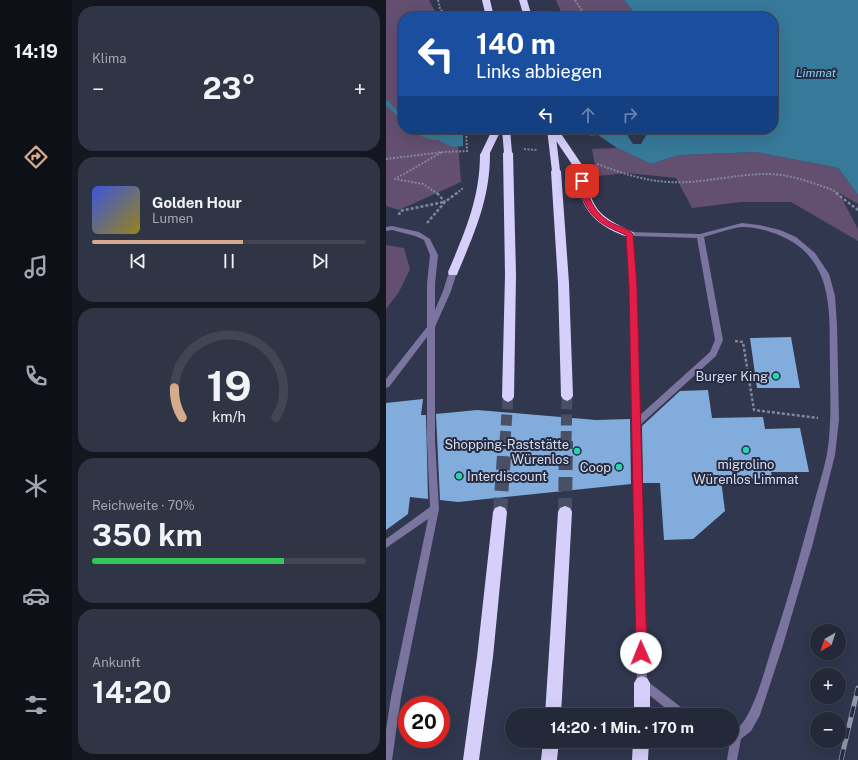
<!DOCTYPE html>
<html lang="de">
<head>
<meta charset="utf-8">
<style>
  :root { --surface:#24293a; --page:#303545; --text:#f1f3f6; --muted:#a3a6af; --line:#414554; --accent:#d6ab8b }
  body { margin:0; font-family:"Public Sans",sans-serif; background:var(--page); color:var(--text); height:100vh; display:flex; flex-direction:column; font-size:15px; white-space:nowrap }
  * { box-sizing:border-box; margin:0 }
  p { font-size:13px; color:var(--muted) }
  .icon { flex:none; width:22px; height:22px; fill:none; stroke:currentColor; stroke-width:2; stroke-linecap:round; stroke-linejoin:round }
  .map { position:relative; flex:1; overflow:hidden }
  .side { display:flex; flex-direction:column; gap:6px; padding:6px; background:#141720; width:314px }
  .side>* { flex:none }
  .top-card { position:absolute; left:12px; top:12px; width:380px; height:122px; border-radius:16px; box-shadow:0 4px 16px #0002,0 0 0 1px var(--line); background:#1a4fa0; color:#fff; overflow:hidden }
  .needle { width:26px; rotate:219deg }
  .controls { position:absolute; left:424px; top:624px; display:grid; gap:8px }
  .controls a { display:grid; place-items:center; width:36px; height:36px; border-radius:50%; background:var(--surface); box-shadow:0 4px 16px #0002,0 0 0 1px var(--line); font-size:20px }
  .speed { position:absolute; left:12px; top:696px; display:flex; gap:8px; font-size:20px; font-weight:700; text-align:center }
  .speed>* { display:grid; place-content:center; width:52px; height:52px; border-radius:50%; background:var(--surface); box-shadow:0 4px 16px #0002,0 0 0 1px var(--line); line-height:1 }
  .speed .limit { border:6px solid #d22; background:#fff; color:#111 }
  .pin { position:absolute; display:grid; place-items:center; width:34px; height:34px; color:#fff; margin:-17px; border-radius:8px; box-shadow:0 2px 6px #0006 }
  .me { position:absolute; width:44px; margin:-22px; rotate:359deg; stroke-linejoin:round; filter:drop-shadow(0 0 3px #0008) }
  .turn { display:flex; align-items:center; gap:14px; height:84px; padding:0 12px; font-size:18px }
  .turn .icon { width:52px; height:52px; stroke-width:2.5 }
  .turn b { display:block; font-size:28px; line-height:34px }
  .lanes { display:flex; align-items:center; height:38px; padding:0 12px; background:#0003; justify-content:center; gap:20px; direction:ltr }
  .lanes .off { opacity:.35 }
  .big { font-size:30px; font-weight:700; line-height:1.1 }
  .side .widget { flex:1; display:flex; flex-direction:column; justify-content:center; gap:6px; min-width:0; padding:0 14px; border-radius:16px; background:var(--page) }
  .side .dial { align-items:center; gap:0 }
  .dial svg { height:104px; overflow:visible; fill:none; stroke:var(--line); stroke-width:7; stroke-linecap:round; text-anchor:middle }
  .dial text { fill:var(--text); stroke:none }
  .song { display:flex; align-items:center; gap:12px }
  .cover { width:48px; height:48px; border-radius:6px; background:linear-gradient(135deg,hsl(230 70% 55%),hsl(50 70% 35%)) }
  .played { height:4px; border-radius:2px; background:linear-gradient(90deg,var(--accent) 55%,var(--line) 55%) }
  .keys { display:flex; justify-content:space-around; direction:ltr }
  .heat { display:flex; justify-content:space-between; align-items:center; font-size:22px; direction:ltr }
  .charge { height:6px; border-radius:3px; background:linear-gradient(90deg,#34c759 70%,var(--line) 0) }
  .trip { position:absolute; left:119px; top:708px; width:234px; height:40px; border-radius:20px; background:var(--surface); box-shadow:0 4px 16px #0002,0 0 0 1px var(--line); font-weight:700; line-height:40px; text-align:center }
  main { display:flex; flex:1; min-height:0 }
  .menu { display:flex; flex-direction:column; width:72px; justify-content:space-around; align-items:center; background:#0e1017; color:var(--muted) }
  .menu .icon { width:28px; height:28px }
  .menu .on { color:var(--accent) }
  .menu b { font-size:18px; color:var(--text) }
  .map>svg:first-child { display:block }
  .green { fill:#634f70 }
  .water { fill:#377999 }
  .pier { fill:#30374e }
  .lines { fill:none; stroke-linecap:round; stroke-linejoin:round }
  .stream { fill:#377999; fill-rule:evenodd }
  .building { fill:#82acdc }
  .motorway-tunnel-far1 { stroke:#495066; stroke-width:11; stroke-dasharray:11 5.5; stroke-linecap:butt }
  .motorway-tunnel { stroke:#495066; stroke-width:14; stroke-dasharray:14 7; stroke-linecap:butt }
  .path-far1 { stroke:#81879a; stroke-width:2; stroke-dasharray:2 1.5; stroke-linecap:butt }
  .path { stroke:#81879a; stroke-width:2.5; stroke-dasharray:3 2; stroke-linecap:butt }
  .service { fill:#7a749e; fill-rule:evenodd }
  .motorway { fill:#d5cff9; fill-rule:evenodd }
  .rail-casing { stroke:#9197a9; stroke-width:5 }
  .rail { stroke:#262c44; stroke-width:3.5; stroke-dasharray:11; stroke-linecap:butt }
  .path-bridge { stroke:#81879a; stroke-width:2; stroke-dasharray:2 1.5; stroke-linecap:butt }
  .motorway-bridge { stroke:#d5cff9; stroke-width:8 }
  .route { fill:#e11d48; stroke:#92132f }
  .poi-dot { fill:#25d5ae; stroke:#262c44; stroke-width:1.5 }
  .labels { text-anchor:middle; stroke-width:4; stroke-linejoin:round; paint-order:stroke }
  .far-water-label { font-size:12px; font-style:italic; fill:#88d1f8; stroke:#262c44 }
  .poi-label { font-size:13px; fill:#d9deed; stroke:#262c44; text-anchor:end }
</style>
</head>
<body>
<main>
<nav class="menu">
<b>14:19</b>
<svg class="icon on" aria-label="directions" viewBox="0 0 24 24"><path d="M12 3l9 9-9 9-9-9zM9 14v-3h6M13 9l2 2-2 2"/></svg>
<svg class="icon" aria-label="music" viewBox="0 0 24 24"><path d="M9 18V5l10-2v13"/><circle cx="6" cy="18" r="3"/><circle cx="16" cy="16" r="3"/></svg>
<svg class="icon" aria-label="phone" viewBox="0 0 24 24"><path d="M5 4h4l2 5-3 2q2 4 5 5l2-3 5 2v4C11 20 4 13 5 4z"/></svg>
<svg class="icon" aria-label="climate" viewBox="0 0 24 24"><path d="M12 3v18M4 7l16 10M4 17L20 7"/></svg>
<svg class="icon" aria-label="car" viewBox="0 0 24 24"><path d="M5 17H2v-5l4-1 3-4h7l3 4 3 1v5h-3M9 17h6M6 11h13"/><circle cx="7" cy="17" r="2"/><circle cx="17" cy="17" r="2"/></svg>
<svg class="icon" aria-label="filters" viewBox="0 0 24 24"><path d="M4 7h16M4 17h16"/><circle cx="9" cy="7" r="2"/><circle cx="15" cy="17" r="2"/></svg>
</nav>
<section class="side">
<div class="widget"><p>Klima</p>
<div class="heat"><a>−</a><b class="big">23°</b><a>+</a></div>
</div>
<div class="widget">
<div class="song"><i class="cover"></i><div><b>Golden Hour</b><p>Lumen</p></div></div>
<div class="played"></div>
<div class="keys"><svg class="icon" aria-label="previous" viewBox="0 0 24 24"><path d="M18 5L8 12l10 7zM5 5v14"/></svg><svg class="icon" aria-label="pause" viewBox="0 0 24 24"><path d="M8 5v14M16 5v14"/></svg><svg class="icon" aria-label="next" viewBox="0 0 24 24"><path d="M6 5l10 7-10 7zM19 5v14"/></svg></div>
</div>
<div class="widget dial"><svg viewBox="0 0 100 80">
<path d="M14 69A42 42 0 1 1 86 69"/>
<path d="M14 69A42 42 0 0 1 8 46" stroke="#d6ab8b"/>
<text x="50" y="56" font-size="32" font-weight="700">19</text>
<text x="50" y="72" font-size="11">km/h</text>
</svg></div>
<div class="widget"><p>Reichweite · 70%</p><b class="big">350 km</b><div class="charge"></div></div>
<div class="widget"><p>Ankunft</p><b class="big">14:20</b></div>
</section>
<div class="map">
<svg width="472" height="760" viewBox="0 0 472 760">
  <rect width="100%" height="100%" fill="#30374e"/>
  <path class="green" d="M0,0H43L52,17H17V129H71L75,182L13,210L0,206Z
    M170,0H238L251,17H177Z
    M231,148L265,164L293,155L370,152L452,168L472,195V204L453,193L472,229V241L405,202H355L306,208L290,178L241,173L211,176L206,149Z
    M0,245L18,248L24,269L13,292L0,309Z"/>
  <path class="water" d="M238,0H472V195L452,168L370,152L293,155L265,164L231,148L212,135L66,147L54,141V137L69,129H243L240,133L247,144H255L264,129H387V17H251Z"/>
  <path class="pier" d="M77,129H203L205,138L77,148Z"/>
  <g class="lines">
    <path class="stream" d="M0,100L2,101L17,116V121L15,120L0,105Z
      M25,129C34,129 37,134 46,135C53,136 63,132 68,136C56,144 34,139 25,129Z"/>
  </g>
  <path class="building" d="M405,337L414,388H371L364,338Z
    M322,390L326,418L377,417L379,429L414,428L423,472H385L386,478L335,480L339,511L307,539L278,540L274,483H257L256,426L294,391Z
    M37,399L35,415H40L42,499L24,497L22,514L0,530V403Z
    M91,410L210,420L244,419L245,484L72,502L54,500L50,414Z"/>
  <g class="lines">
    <path class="motorway-tunnel-far1" d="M119,442L122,397
      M180,442L181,396"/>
    <path class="motorway-tunnel" d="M114,512L119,441
      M179,512L180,441"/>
    <path class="path-far1" d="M52,0L54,9L62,17
      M189,0L200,17
      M138,149L151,150
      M0,159L57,152L83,151
      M211,164C236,173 255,180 282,182C313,184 345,175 376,174C401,173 424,182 447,190L452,194
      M52,194L37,184L9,179L56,152
      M70,194L77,188"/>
    <path class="path" d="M51,193L59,202
      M450,193L472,210
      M13,215L14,211L58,202
      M41,223L59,202L71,193
      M349,341L357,342L368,410L432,418"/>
    <path class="service" d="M356,223L373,225L394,230L410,237L429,253L443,274L449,296L451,325L453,420L449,455L427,543L397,645L374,715L365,731L355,739L351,760H341L344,741H346V731C365,727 380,665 386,647C401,603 413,558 425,514C430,494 437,474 441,454C446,424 444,395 444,365C443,315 450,260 395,236C384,231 369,227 356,227C346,228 328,234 318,237L337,340L330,356L254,425L261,681L300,711L301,715H288L252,686L251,683L243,287L240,234L243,232L314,234ZM247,236L311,238L329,340L324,352L254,415L251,287Z
      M6,226L33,232L44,239L52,255L49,284V310L57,291L63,272L67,270L71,272L65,291L49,327V441L53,509L15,697L6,760H0V730L5,697L42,519L0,548V539L44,507L41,441V337L3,387L0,388V379L41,327V284L44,255L38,240L29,236L6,230L0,231V227Z"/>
    <path class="motorway" d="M96,0H104L108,17H100Z
      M133,0H141L146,17H138Z
      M122,150L127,153L130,275L128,397L126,400L122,402L118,400L116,397L119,275L117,153Z
      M99,151L104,154C104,198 89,232 72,272L71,275H63L62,272C79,232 94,198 94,154Z
      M194,166L199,169C205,208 210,215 247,232L248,234L247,236C240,238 235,234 229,232C199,217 194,200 189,169Z
      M170,168L175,171L183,283L187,396L185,399L181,401L177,399L175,396L172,283L165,171Z
      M114,506L119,508L121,512L107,657L93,760H77L91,657L107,512L109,508Z
      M179,506L184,508L186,512L175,715H159L172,512L174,508Z
      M256,676L261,678L264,683V715H248V683L251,678Z
      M157,741H173L171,760H155Z
      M247,741H263L262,760H246Z"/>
    <g class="rail-casing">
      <path id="rail" d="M455,760L472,688"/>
    </g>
    <use href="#rail" class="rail"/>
    <path class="path-bridge" d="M80,129L81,150"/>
    <path class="motorway-bridge" d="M120,129L122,153
      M165,129L170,171
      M167,129L194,169
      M99,154L111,129"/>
  </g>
  <path class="route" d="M193,179H196L199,181C202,199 210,216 228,224C234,227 243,229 247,234L251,287L261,653L259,657L255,658L251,657L250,653L243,287L240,235C219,226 205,220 196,197C193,192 191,185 193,179Z"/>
  <g class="poi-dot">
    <circle cx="390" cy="376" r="4"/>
    <circle cx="360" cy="450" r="4"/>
    <circle cx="191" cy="451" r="4"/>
    <circle cx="233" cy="467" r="4"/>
    <circle cx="73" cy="476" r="4"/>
  </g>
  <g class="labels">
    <g class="far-water-label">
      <text x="430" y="77">Limmat</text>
    </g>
    <g class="poi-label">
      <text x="382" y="381">Burger King</text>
      <text x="183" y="449">Shopping-Raststätte<tspan x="183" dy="15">Würenlos</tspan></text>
      <text x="360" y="469" text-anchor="middle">migrolino<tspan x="360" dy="15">Würenlos Limmat</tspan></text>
      <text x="225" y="472">Coop</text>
      <text x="81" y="481" text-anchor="start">Interdiscount</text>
    </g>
  </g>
</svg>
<div class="controls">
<a><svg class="needle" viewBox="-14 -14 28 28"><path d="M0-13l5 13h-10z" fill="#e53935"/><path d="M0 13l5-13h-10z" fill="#a3a6af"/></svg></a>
<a>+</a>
<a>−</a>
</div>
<div class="speed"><div class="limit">20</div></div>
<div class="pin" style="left:196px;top:181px;background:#d93025"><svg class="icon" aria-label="arrive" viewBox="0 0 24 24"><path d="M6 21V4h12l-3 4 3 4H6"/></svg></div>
<svg class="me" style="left:255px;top:653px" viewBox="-20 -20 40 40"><circle r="19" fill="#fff"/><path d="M0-13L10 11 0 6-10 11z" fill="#e11d48"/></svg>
<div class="trip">14:20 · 1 Min. · 170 m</div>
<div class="top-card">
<div class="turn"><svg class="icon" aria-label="left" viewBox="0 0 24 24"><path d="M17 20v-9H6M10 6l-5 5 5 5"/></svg><div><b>140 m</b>Links abbiegen</div></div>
<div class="lanes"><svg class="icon" aria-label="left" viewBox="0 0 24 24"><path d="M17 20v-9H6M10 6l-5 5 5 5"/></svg><svg class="icon off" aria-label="ahead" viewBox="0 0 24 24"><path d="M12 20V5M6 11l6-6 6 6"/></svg><svg class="icon off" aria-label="right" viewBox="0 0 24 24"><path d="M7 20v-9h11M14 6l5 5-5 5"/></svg></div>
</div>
</div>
</main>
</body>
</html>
